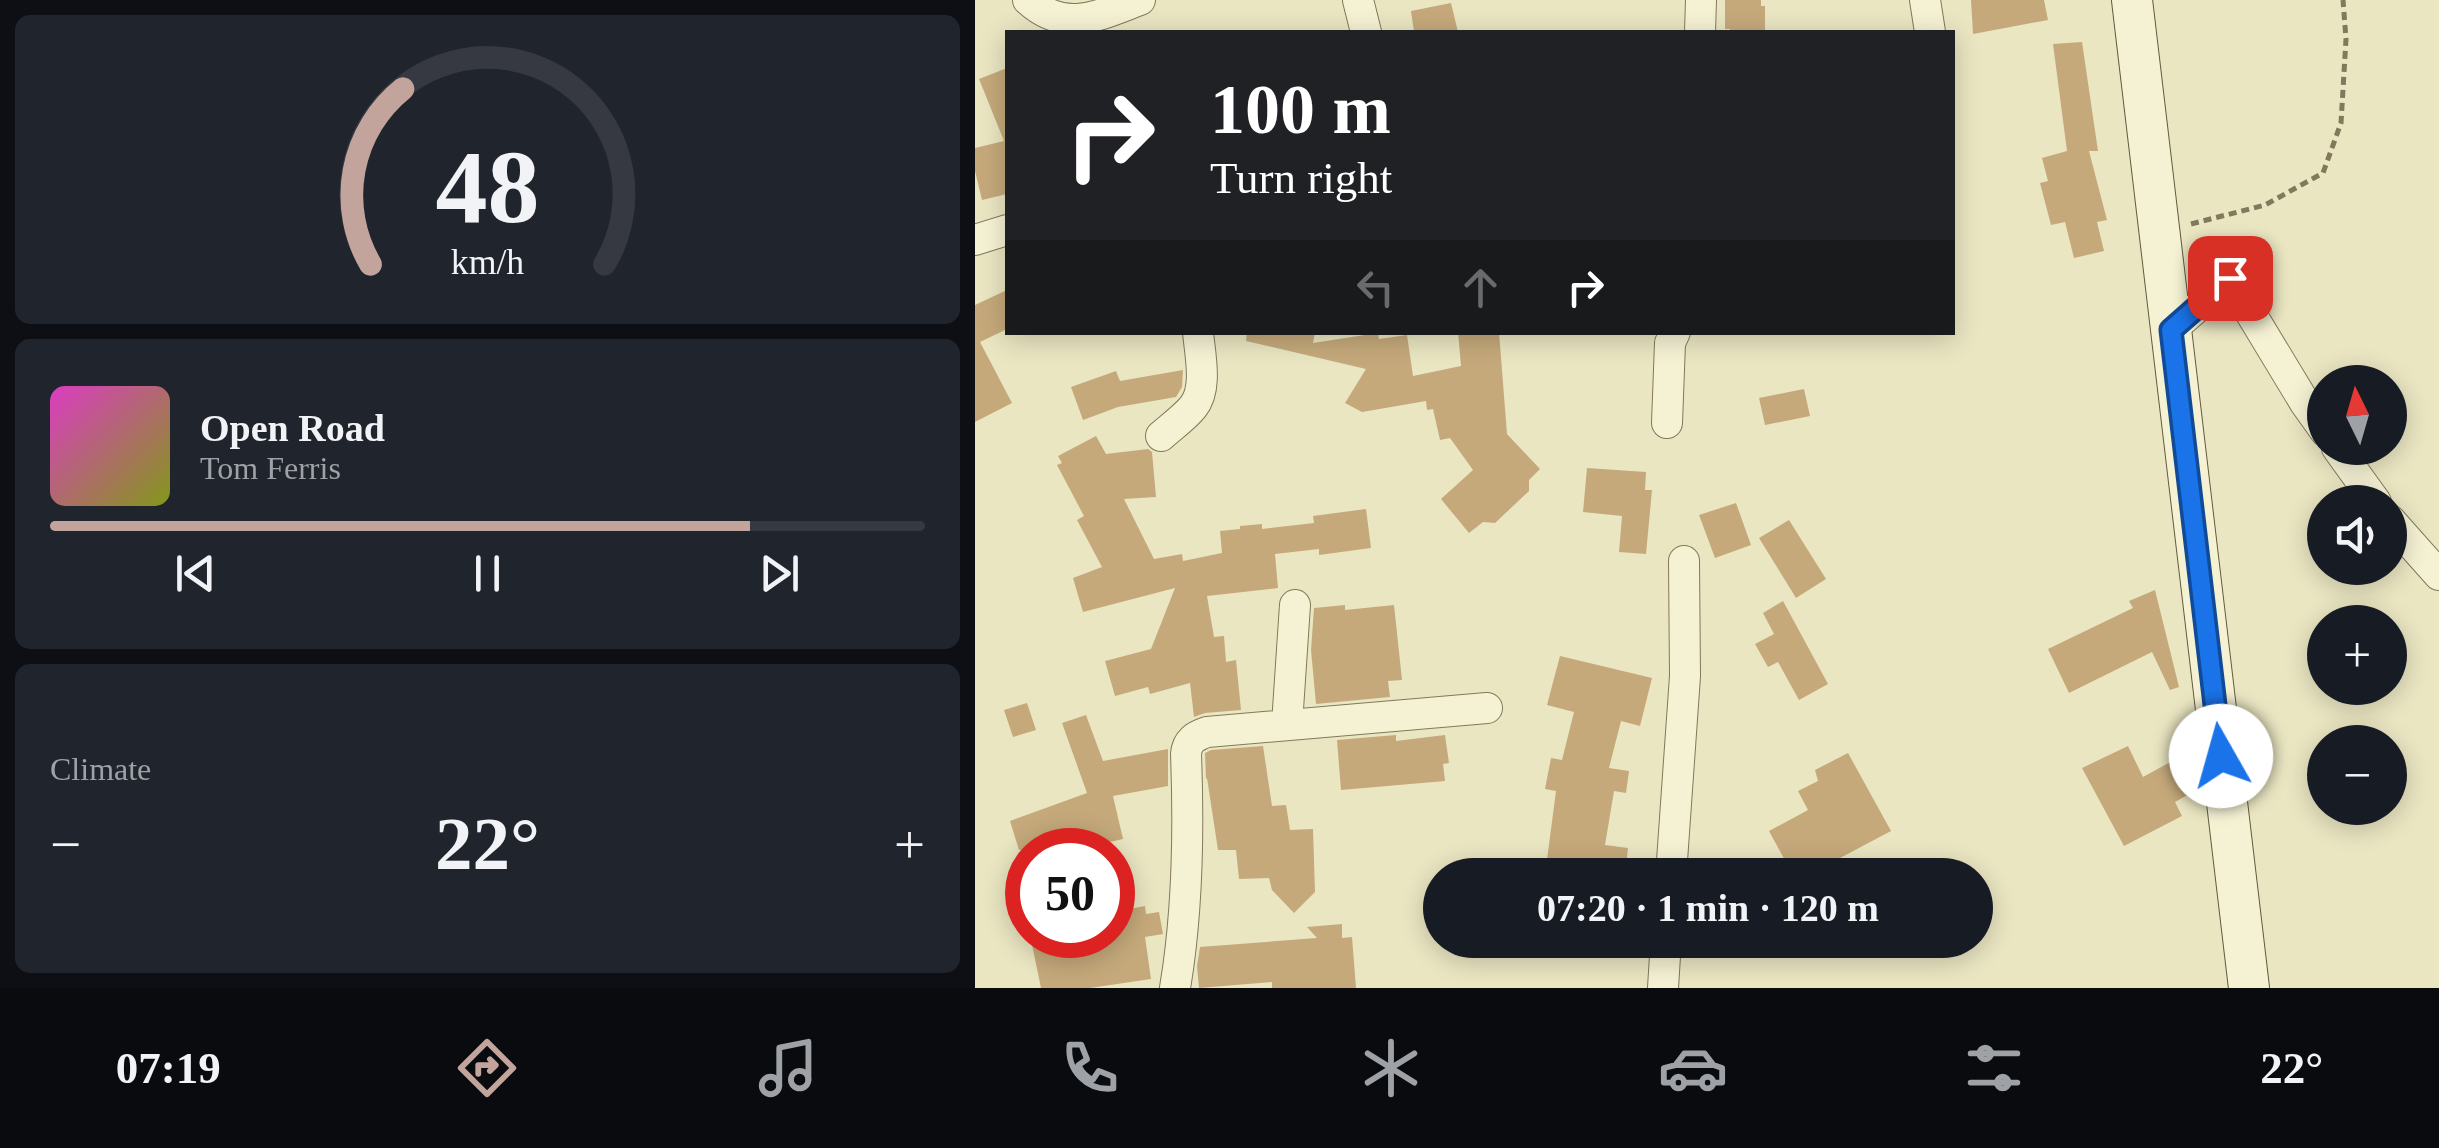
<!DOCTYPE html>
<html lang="en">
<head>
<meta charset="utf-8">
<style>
  :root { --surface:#171b24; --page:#20242c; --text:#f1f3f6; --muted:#9ea1a6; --line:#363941; --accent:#c3a49d }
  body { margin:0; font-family:Georgia,serif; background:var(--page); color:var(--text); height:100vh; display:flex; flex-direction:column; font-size:38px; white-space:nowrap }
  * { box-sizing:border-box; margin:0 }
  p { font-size:32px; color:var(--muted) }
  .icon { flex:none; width:55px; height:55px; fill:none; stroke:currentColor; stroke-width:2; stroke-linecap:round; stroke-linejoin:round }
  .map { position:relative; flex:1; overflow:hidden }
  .sheet { display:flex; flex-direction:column; gap:15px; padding:15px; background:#0d0f14; width:975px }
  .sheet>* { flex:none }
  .top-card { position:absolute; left:30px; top:30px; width:950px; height:305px; border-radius:0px; box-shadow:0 5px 25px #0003; background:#202124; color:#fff; overflow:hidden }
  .needle { width:65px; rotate:355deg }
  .controls { position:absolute; left:1332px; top:365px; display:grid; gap:20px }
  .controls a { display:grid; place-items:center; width:100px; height:100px; border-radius:50%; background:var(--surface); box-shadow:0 5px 25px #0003; font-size:50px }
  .speed { position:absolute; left:30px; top:828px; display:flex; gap:20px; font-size:50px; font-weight:700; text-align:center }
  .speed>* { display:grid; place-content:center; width:130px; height:130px; border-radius:50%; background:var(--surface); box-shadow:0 5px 25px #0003; line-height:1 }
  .speed .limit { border:15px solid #d22; background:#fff; color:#111 }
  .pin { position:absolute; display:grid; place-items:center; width:85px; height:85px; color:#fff; margin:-42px; border-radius:20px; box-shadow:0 5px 15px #0006 }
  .me { position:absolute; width:110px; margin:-55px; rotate:353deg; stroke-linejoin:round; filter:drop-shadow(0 0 8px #0008) }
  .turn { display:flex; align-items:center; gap:35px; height:210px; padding:0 40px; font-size:45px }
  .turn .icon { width:130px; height:130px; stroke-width:2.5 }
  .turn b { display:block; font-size:70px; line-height:85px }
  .lanes { display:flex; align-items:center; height:95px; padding:0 40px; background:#0003; justify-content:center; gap:50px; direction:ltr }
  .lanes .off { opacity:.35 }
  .big { font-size:75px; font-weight:700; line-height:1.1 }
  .sheet .widget { flex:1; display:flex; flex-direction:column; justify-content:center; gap:15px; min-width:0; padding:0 35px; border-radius:15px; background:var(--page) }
  .sheet .dial { align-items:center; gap:0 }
  .dial svg { height:260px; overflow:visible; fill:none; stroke:var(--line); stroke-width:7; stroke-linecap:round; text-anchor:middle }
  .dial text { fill:var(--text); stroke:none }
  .song { display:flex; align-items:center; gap:30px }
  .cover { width:120px; height:120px; border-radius:15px; background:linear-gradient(135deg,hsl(310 70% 55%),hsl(70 70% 35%)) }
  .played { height:10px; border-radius:5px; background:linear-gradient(90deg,var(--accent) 80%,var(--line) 80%) }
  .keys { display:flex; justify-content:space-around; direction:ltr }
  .heat { display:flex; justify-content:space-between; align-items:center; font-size:55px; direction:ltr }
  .trip { position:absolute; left:448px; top:858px; width:570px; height:100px; border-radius:50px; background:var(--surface); box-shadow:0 5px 25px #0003; font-weight:700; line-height:100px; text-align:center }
  .dock { display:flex; height:160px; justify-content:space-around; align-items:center; background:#090b0e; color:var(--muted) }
  .dock .icon { width:70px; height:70px }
  .dock .selected { color:var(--accent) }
  .dock b { font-size:45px; color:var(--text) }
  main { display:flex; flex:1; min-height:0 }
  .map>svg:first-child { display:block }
  .building { fill:#c5a97b }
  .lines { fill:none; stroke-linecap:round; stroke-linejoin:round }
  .street-casing { stroke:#82785b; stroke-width:32 }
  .secondary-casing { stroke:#63593e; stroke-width:42 }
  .path { stroke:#82785b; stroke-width:5; stroke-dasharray:8 5; stroke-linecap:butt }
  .street { stroke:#f5f2d4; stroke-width:30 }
  .secondary { stroke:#f5f2d4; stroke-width:40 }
  .route-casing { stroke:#114b97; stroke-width:25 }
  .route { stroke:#1a73e8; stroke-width:18 }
</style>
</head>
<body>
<main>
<section class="sheet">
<div class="widget dial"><svg viewBox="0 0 100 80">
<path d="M14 69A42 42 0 1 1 86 69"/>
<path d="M14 69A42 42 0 0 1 24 15" stroke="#c3a49d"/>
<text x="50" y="56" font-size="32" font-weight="700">48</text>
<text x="50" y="72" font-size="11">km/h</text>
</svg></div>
<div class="widget">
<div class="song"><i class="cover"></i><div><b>Open Road</b><p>Tom Ferris</p></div></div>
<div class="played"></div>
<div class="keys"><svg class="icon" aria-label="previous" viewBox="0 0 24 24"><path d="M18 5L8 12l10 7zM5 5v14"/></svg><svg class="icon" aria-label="pause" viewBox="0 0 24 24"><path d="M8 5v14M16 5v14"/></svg><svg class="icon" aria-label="next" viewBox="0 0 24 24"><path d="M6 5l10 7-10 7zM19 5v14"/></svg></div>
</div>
<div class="widget"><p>Climate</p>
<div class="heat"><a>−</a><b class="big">22°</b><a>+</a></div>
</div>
</section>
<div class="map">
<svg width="1464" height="988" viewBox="0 0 1464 988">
  <rect width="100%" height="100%" fill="#eae6c2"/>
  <path class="building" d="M750,0H786V6H790V32H755V29H750Z
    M996,0H1069L1073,20L998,34Z
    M476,3L483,32H439L436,11Z
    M1107,42L1123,151H1114L1132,220L1122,222L1129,251L1099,258L1090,222L1076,225L1065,183L1073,181L1067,158L1092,151L1078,44Z
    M32,68V194L7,200L0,171V148L29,141L4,79Z
    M32,290V329L5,342L37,403L0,422V305Z
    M272,332H340L338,343L403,333L404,339L432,335L438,376L486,366L483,332H524L532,434L565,469L554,480V491L520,523L508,522L494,533L466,499L498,470L475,438L465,440L458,409L452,410L451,401L387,412L370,403L391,369L271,341Z
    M208,370L207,387L201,397L143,407L108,420L96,387L141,371L145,381Z
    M829,389L835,416L790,425L784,398Z
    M121,436L131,454L173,449L177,452L181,497L149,499L179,559L207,554L208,561L247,553L245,531L265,529V526L287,524V529L339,523L338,516L391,509L396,548L344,555V549L300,554L303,588L232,596L239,637L249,636L251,662L261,660L266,710L230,713L219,717L215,683L175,694L173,687L140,696L130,661L176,649L200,588L108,612L98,578L127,567L102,520L109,516L82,465L87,463L83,456Z
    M612,468L671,472L670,490H677L671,554L644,552L647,516L608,512Z
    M761,503L776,545L740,558L724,515Z
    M814,520L851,579L821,598L784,538Z
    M1180,590L1204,687L1195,690L1177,652L1094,693L1073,649L1158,608L1154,601Z
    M808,601L853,684L824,700L803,662L793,667L780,644L799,634L788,613Z
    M370,605V610L419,605L427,680L413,681L415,697L341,704L336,650L339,608Z
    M585,656L677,678L665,726L646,721L634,768L654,771L651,793L639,791L630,845L653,848L650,875H570L581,791L570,789L576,758L587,760L599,712L572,705Z
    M52,703L61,730L38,737L29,710Z
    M111,715L128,761L193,749V786L138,796L148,839L99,850H44L35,821L112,793L87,723Z
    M421,735V741L470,735L474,763L468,764L470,781L366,790L362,740Z
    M288,746L297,806L311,805L315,830L338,829L340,892L319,913L297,890L294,878L264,879L261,850H243L232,778L231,779L230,753L236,750Z
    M1153,746L1168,777L1199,760L1216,793L1200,802L1207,816L1149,846L1107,768Z
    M873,753L916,831L833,875H818L794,831L833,810L823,791L843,781L840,770Z
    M170,906L171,914L184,912L188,934L170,937L176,979L115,988H66L55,935H138V912Z
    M367,924V938L377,937L381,988H297V982L224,988L222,966L225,947L342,938L332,927Z"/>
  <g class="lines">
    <g class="street-casing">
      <path id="street" d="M53,0C90,34 125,15 165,0
        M383,0L391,32
        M950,0L955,32
        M725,32L726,0
        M0,240L32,230
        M1196,330L1255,279L1330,403L1350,431
        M692,423L695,343L700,332
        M186,436C196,427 209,418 218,407C233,389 225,355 223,332
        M1362,448L1401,502
        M1415,520L1464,575
        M312,724L320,605
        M696,875L710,676L709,561
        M200,988C213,911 214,832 211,754C212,741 220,736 232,732L512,708
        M688,988L691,940"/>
    </g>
    <g class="secondary-casing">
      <path id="secondary" d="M1157,0L1274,988"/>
    </g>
    <path class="path" d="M1216,224L1290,205L1348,173L1366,123L1371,39L1368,0"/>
    <use href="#street" class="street"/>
    <use href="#secondary" class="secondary"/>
  </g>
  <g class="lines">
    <g class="route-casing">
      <path id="route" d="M1246,756L1196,330L1255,278"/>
    </g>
    <use href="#route" class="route"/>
  </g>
</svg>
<div class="controls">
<a><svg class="needle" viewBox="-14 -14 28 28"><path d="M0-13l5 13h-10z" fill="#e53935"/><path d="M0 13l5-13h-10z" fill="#9ea1a6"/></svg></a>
<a><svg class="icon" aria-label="sound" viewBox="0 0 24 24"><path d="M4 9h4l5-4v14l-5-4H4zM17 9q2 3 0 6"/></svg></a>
<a>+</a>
<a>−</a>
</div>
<div class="speed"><div class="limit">50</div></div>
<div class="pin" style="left:1255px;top:278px;background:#d93025"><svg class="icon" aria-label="arrive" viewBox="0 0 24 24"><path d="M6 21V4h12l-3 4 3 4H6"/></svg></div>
<svg class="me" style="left:1246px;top:756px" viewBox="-20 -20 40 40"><circle r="19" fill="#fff"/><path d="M0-13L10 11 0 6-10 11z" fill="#1a73e8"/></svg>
<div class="trip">07:20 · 1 min · 120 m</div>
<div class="top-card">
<div class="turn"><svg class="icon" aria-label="right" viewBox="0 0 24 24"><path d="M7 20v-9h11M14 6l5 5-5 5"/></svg><div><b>100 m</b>Turn right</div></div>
<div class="lanes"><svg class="icon off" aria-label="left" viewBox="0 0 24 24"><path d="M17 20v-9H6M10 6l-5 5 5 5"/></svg><svg class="icon off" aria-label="ahead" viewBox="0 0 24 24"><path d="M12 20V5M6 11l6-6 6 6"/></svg><svg class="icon" aria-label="right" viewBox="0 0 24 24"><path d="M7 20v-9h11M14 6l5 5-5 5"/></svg></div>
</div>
</div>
</main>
<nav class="dock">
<b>07:19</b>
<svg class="icon selected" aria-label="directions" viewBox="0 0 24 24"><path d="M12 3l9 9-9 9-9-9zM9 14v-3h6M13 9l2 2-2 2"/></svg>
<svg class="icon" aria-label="music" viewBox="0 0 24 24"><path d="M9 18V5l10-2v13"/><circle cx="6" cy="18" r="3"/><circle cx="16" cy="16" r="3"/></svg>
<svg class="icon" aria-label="phone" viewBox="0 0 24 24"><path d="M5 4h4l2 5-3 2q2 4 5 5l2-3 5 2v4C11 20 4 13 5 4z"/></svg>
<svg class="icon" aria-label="climate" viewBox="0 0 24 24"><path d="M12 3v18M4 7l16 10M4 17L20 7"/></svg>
<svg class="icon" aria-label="car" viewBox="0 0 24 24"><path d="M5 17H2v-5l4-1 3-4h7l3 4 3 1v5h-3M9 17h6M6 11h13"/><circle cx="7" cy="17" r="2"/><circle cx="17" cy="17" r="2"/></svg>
<svg class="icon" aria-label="filters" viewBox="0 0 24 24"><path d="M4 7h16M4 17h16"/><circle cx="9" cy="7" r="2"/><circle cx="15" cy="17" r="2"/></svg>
<b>22°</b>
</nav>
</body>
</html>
